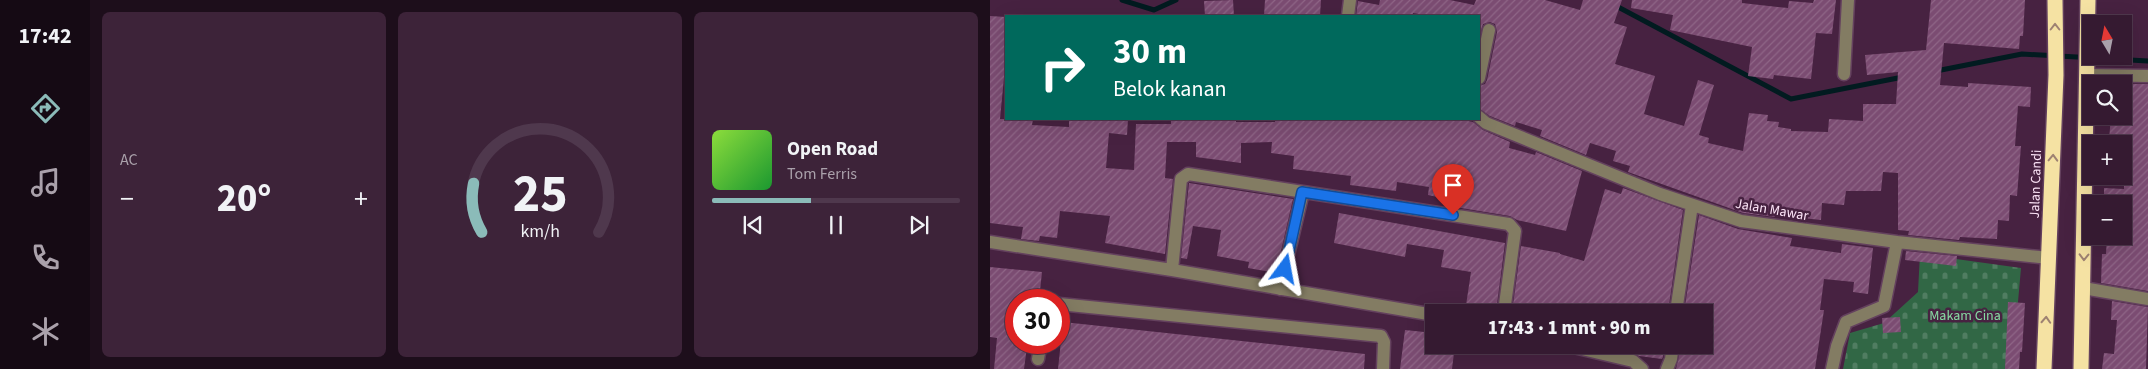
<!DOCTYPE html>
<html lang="id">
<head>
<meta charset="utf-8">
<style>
  :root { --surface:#351a31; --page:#3d2339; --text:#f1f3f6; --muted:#aaa1ab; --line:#4f384d; --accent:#8bbbb9 }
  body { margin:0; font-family:"Source Sans 3",sans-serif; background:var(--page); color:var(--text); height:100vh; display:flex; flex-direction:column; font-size:19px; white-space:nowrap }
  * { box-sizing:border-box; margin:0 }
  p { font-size:16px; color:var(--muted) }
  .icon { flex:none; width:28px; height:28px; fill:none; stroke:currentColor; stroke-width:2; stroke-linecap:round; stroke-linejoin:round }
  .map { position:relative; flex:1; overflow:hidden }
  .panel { display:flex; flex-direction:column; gap:12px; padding:12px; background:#1d0e1b; width:900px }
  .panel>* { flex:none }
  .guide { position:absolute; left:15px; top:15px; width:475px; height:105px; border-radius:0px; box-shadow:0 5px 20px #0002,0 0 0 1px var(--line); background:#00695c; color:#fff; overflow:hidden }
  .needle { width:32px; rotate:350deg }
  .tools { position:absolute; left:1092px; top:15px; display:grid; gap:10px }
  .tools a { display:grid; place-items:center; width:50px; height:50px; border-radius:0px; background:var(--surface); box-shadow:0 5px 20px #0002,0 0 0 1px var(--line); font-size:25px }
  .speed { position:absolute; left:15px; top:289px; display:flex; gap:10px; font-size:25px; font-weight:700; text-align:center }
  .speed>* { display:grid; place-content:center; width:65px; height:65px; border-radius:50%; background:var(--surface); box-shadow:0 5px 20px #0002,0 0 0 1px var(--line); line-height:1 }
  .speed .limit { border:8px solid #d22; background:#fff; color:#111 }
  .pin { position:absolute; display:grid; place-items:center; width:42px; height:42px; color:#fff; margin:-51px -21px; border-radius:50% 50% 50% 0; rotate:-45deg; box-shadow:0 0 5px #0007 }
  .pin .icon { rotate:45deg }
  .me { position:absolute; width:55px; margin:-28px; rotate:13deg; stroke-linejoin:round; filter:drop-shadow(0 0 4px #0008) }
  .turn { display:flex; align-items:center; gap:18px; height:105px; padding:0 25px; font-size:22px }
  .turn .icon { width:65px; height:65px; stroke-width:2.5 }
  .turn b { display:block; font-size:35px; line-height:42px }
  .big { font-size:38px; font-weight:800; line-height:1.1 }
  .panel .tile { flex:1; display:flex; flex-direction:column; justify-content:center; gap:8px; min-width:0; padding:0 18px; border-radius:8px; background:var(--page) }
  .panel .dial { align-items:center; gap:0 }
  .dial svg { height:130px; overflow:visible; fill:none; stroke:var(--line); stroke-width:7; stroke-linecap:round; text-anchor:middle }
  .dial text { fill:var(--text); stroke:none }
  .song { display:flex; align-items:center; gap:15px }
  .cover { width:60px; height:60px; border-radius:8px; background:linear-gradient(135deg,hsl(90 70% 55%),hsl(130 70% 35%)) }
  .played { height:5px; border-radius:2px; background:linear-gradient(90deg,var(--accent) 40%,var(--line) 40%) }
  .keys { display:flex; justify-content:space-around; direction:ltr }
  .heat { display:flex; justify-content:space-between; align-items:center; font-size:28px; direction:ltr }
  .panel .tiles { flex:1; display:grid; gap:12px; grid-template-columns:repeat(3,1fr) }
  .trip { position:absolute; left:435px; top:304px; width:288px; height:50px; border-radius:0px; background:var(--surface); box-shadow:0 5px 20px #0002,0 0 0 1px var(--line); font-weight:800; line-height:50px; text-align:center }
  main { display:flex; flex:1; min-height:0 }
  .tabs { display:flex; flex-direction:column; width:90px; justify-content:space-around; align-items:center; background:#150a14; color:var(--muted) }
  .tabs .icon { width:35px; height:35px }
  .tabs .on { color:var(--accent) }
  .tabs b { font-size:22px; color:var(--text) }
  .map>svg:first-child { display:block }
  .cemetery { fill:url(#cemetery-stones) }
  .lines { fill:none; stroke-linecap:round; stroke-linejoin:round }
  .stream { stroke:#021b20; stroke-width:5 }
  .building { fill:url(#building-hatch) }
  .minor-casing { stroke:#64415e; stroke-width:15 }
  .highway-casing { stroke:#64415e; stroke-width:18 }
  .minor { stroke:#837c63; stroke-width:12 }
  .highway { stroke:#f5e2a3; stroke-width:15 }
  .oneway { stroke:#9e8272 }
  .route-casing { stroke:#114b97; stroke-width:12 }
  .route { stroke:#1a73e8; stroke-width:9 }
  .labels { text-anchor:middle; stroke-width:5; stroke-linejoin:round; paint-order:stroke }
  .street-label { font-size:14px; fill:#fce4f7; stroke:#472241 }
  .park-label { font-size:14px; fill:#87daa2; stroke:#472241 }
</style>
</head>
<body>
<main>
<nav class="tabs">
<b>17:42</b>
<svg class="icon on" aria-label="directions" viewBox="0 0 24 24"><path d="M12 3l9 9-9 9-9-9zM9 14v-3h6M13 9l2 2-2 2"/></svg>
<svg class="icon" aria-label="music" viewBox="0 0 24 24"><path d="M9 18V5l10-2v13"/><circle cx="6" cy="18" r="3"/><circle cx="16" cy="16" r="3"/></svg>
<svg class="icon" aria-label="phone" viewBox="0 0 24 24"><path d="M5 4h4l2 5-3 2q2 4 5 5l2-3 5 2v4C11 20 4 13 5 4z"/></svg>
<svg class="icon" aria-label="climate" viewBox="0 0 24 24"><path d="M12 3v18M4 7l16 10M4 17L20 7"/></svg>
</nav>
<section class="panel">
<div class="tiles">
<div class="tile"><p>AC</p>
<div class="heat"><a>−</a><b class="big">20°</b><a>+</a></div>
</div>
<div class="tile dial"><svg viewBox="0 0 100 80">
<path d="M14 69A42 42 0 1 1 86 69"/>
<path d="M14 69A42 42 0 0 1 9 39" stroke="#8bbbb9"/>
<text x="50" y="56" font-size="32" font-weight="700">25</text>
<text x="50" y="72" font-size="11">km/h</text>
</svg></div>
<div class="tile">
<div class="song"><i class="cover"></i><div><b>Open Road</b><p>Tom Ferris</p></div></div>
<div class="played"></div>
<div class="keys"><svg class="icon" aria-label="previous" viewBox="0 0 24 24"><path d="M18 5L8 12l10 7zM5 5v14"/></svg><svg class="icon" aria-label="pause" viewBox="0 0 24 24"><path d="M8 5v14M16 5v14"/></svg><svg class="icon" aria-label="next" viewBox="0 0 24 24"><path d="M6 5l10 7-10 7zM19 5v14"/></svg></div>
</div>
</div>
</section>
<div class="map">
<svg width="1158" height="369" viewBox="0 0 1158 369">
  <defs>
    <pattern id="cemetery-stones" width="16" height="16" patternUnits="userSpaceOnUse" patternTransform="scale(1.25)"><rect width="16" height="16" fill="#316745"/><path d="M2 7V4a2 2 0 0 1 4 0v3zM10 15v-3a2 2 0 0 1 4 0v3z" fill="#507d61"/></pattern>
    <pattern id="building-hatch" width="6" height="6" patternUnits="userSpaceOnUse" patternTransform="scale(1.25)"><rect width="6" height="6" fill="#7b4c72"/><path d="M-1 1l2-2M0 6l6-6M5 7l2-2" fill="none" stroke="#8f6687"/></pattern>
  </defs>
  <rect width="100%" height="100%" fill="#472241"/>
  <path class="cemetery" d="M930,254L1031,268L1022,369H853L860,333L894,323L928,292Z"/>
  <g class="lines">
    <path class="stream" d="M132,0L164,10L186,0
      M615,0L801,99L913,77
      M946,71L1032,54L1158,61"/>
  </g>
  <path class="building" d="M243,0L244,16H215L214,1Z
    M275,0H331L330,16H274Z
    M390,0H460L484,5L486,0H555L590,10L593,0H632L624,23L637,27L625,64L665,76L654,114L694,126L708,80L724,85L709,135L719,138L718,143L753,151L759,113L778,115L777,121L789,122L788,127L801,129V131L838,132L839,119L873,121V104H906L908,72L877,75L875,55L936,50L941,0H1035L1033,36H1030L1029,49L954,43L950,85L978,87V83L1041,87L1040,107L1028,106L1025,146H1031L1027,196L1020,195L1019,221L1008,220L1007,239L970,237L969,240L918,235L919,231L908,230V173L893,172L891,191H856L854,205L832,203L831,220L812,218V210L788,208L785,217L753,213L638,172L640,166L623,161L626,151L600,143L596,155L550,136L552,130L526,122L525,126L500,116L489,109V86L495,84L497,80L507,32L505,24L500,22L493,24L489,39V16H440L423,13V16H366L368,1L389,5Z
    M642,0H752V3L798,8L799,1L823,3L824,0H846L842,34L826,33L821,79L784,75L783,79L758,76L762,47L680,30L683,15L641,8Z
    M0,16L16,17V57L10,119H43L42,125L79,127V119H138L137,135L119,133L116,168L144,170L146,124H181V119H246V122H285V119H468L483,122L493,130L520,142L519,148L545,155L546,152L592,171L576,231L527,220L520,216L465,207L466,201L438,195L439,187L407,182L406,191L360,185L361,176L303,169L304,156L281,153L282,142L251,143V163L206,157V142H177L175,178L183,179L175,254L115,243L120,216L70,211L67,238L50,236L49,241L31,239L33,227L0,223Z
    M1134,84H1158V291L1111,283L1112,254H1116L1117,236H1138L1139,204H1114V188L1134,189V144H1124V140H1119L1121,116H1134Z
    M199,183L303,199L286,273L258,268L259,262L227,256L231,230L203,226L197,259L191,258Z
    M633,188L693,210L678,312H522L531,246L570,253V254L594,261L615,189L631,194Z
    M349,213L515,243L506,312H475L481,272L451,267L454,250L417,244L415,257L344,243Z
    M709,215L748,229L802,238L800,246L851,253L852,244L883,248L878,294L863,292L864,282L834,279L830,310H834L825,369H686L691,345H714V312H694Z
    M916,251L967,256L966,266L915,260Z
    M0,267L52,272L49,300H26V346L37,347L34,369H4L7,338L0,337Z
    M1122,301L1158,307L1156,369H1112L1114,353L1124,354L1127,320H1121Z
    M1018,302L1035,303L1032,352H1030L1029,369H1015Z
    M910,317L911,332L893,333L892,318Z
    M73,322L375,354L374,369H68Z
    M415,330L444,333V345H465L462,369H410Z
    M634,345H675L673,357L672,359L649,356L634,350Z"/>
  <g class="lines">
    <g class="minor-casing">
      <path id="minor" d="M358,16L360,0
        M854,74L858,0
        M1098,75L1158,76
        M489,78L499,30
        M489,117L496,123L670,194L751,221L907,242L1059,258
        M0,242L182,270L444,315
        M182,270L191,179L198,174L519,224L525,231L514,312
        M1093,288L1158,299
        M290,289L313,192
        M69,304L391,336L394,342L393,369
        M686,312L702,205
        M575,345L643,361L652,369
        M48,359L51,342
        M677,369L681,359L683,345
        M842,369L847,346L856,322L894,306L907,242"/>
    </g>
    <g class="highway-casing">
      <path id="highway" d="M1054,369L1066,75L1065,0
        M1091,369L1098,0"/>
    </g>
    <use href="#minor" class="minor"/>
    <use href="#highway" class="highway"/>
  </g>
  <defs><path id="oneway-chevron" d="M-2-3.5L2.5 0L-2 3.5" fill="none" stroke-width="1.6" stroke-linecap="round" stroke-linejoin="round" transform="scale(1.25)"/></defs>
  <g class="oneway">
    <use href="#oneway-chevron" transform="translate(1065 27) rotate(-90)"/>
    <use href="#oneway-chevron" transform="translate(1063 158) rotate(-88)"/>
    <use href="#oneway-chevron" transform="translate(1094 257) rotate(91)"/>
    <use href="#oneway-chevron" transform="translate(1056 320) rotate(-87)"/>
  </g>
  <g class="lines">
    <g class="route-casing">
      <path id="route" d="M295,269L312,192L463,215"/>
    </g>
    <use href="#route" class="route"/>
  </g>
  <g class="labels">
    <g class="street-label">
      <text transform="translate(1045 184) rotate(-88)" y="5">Jalan Candi</text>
      <text transform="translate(782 209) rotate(10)" y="5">Jalan Mawar</text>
    </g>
    <g class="park-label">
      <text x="975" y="320">Makam Cina</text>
    </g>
  </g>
</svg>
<div class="tools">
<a><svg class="needle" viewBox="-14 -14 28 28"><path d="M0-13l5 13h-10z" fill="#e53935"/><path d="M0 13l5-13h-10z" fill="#aaa1ab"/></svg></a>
<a><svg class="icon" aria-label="search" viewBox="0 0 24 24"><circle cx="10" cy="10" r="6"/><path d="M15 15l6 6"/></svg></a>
<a>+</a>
<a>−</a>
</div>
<div class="speed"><div class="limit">30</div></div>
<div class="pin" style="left:463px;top:215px;background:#d93025"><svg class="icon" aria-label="arrive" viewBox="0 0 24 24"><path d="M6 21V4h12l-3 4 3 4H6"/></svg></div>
<svg class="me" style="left:295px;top:269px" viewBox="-20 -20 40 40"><path d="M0-17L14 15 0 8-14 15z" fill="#1a73e8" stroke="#fff" stroke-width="4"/></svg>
<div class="trip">17:43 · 1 mnt · 90 m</div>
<div class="guide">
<div class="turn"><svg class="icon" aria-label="right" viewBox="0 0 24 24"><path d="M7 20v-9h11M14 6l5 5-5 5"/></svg><div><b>30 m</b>Belok kanan</div></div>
</div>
</div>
</main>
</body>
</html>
